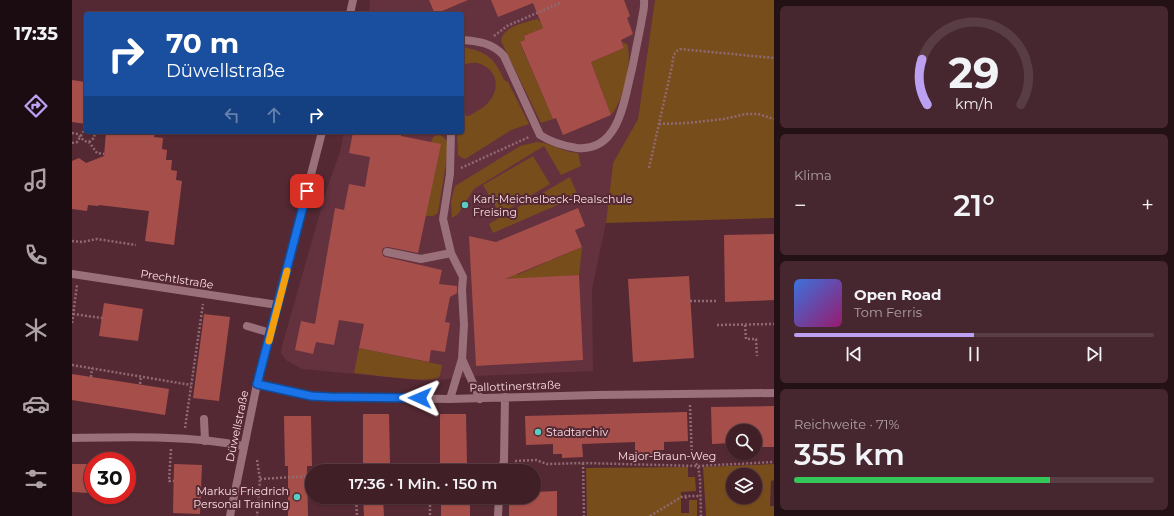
<!DOCTYPE html>
<html lang="de">
<head>
<meta charset="utf-8">
<style>
  :root { --surface:#401f27; --page:#47272f; --text:#f1f3f6; --muted:#aea2a7; --line:#593d44; --accent:#bca0f2 }
  body { margin:0; font-family:Montserrat,sans-serif; background:var(--page); color:var(--text); height:100vh; display:flex; flex-direction:column; font-size:15px; white-space:nowrap }
  * { box-sizing:border-box; margin:0 }
  p { font-size:13px; color:var(--muted) }
  .icon { flex:none; width:22px; height:22px; fill:none; stroke:currentColor; stroke-width:2; stroke-linecap:round; stroke-linejoin:round }
  .map { position:relative; flex:1; overflow:hidden }
  .sheet { display:flex; flex-direction:column; gap:6px; padding:6px; background:#231115; width:400px }
  .sheet>* { flex:none }
  .guide { position:absolute; left:12px; top:12px; width:380px; height:122px; border-radius:4px; box-shadow:0 1px 3px #0004,0 0 0 1px var(--line); background:#1a4fa0; color:#fff; overflow:hidden }
  .fabs { position:absolute; left:654px; top:424px; display:grid; gap:8px }
  .fabs a { display:grid; place-items:center; width:36px; height:36px; border-radius:50%; background:var(--surface); box-shadow:0 1px 3px #0004,0 0 0 1px var(--line); font-size:20px }
  .speed { position:absolute; left:12px; top:452px; display:flex; gap:8px; font-size:20px; font-weight:700; text-align:center }
  .speed>* { display:grid; place-content:center; width:52px; height:52px; border-radius:50%; background:var(--surface); box-shadow:0 1px 3px #0004,0 0 0 1px var(--line); line-height:1 }
  .speed .limit { border:6px solid #d22; background:#fff; color:#111 }
  .pin { position:absolute; display:grid; place-items:center; width:34px; height:34px; color:#fff; margin:-17px; border-radius:8px; box-shadow:0 2px 6px #0006 }
  .me { position:absolute; width:44px; margin:-22px; rotate:271deg; stroke-linejoin:round; filter:drop-shadow(0 0 3px #0008) }
  .turn { display:flex; align-items:center; gap:14px; height:84px; padding:0 16px; font-size:18px }
  .turn .icon { width:52px; height:52px; stroke-width:2.5 }
  .turn b { display:block; font-size:28px; line-height:34px }
  .lanes { display:flex; align-items:center; height:38px; padding:0 16px; background:#0003; justify-content:center; gap:20px; direction:ltr }
  .lanes .off { opacity:.35 }
  .big { font-size:30px; font-weight:600; line-height:1.1 }
  .sheet .tile { flex:1; display:flex; flex-direction:column; justify-content:center; gap:6px; min-width:0; padding:0 14px; border-radius:6px; background:var(--page) }
  .sheet .dial { align-items:center; gap:0 }
  .dial svg { height:104px; overflow:visible; fill:none; stroke:var(--line); stroke-width:7; stroke-linecap:round; text-anchor:middle }
  .dial text { fill:var(--text); stroke:none }
  .song { display:flex; align-items:center; gap:12px }
  .cover { width:48px; height:48px; border-radius:6px; background:linear-gradient(135deg,hsl(220 70% 55%),hsl(320 70% 35%)) }
  .played { height:4px; border-radius:2px; background:linear-gradient(90deg,var(--accent) 50%,var(--line) 50%) }
  .keys { display:flex; justify-content:space-around; direction:ltr }
  .heat { display:flex; justify-content:space-between; align-items:center; font-size:22px; direction:ltr }
  .charge { height:6px; border-radius:3px; background:linear-gradient(90deg,#34c759 71%,var(--line) 0) }
  .trip { position:absolute; left:233px; top:464px; width:236px; height:40px; border-radius:20px; background:var(--surface); box-shadow:0 1px 3px #0004,0 0 0 1px var(--line); font-weight:600; line-height:40px; text-align:center }
  main { display:flex; flex:1; min-height:0 }
  .menu { display:flex; flex-direction:column; width:72px; justify-content:space-around; align-items:center; background:#1a0c10; color:var(--muted) }
  .menu .icon { width:28px; height:28px }
  .menu .on { color:var(--accent) }
  .menu b { font-size:18px; color:var(--text) }
  .map>svg:first-child { display:block }
  .built { fill:#64313e }
  .green { fill:#784d1c; fill-rule:evenodd }
  .building { fill:#a64f4a }
  .lines { fill:none; stroke-linecap:round; stroke-linejoin:round }
  .path { stroke:#906a73; stroke-width:2.5; stroke-dasharray:2 2; stroke-linecap:butt }
  .service { stroke:#9a717a; stroke-width:8 }
  .minor { stroke:#9a717a; stroke-width:8 }
  .route-casing { stroke:#114b97; stroke-width:10 }
  .route { stroke:#1a73e8; stroke-width:7 }
  .slow { stroke:#f59e0b; stroke-width:7 }
  .poi-dot { fill:#58cec0; stroke:#552934; stroke-width:1.5 }
  .labels { text-anchor:middle; stroke-width:4; stroke-linejoin:round; paint-order:stroke }
  .poi-label { font-size:11px; fill:#fbdee3; stroke:#552934; text-anchor:start }
  .street-label { font-size:11px; fill:#fbdee3; stroke:#552934 }
</style>
</head>
<body>
<main>
<nav class="menu">
<b>17:35</b>
<svg class="icon on" aria-label="directions" viewBox="0 0 24 24"><path d="M12 3l9 9-9 9-9-9zM9 14v-3h6M13 9l2 2-2 2"/></svg>
<svg class="icon" aria-label="music" viewBox="0 0 24 24"><path d="M9 18V5l10-2v13"/><circle cx="6" cy="18" r="3"/><circle cx="16" cy="16" r="3"/></svg>
<svg class="icon" aria-label="phone" viewBox="0 0 24 24"><path d="M5 4h4l2 5-3 2q2 4 5 5l2-3 5 2v4C11 20 4 13 5 4z"/></svg>
<svg class="icon" aria-label="climate" viewBox="0 0 24 24"><path d="M12 3v18M4 7l16 10M4 17L20 7"/></svg>
<svg class="icon" aria-label="car" viewBox="0 0 24 24"><path d="M5 17H2v-5l4-1 3-4h7l3 4 3 1v5h-3M9 17h6M6 11h13"/><circle cx="7" cy="17" r="2"/><circle cx="17" cy="17" r="2"/></svg>
<svg class="icon" aria-label="filters" viewBox="0 0 24 24"><path d="M4 7h16M4 17h16"/><circle cx="9" cy="7" r="2"/><circle cx="15" cy="17" r="2"/></svg>
</nav>
<div class="map">
<svg width="702" height="516" viewBox="0 0 702 516">
  <rect width="100%" height="100%" fill="#552934"/>
  <path class="built" d="M298,0H583L566,119L541,163L534,223L520,290L521,371L406,376L357,381L230,369L215,361L209,353L210,346L255,188L268,152L272,132H390V14H297Z"/>
  <path class="green" d="M583,0H702V218L534,223L541,163L566,119Z
    M465,19L469,22L471,28L452,36L453,40L448,43L481,119L469,123L429,41C431,26 453,23 465,19Z
    M550,42L555,44C561,59 551,103 539,115L519,62L552,48Z
    M390,47C414,51 423,58 432,80L436,82L457,124L439,130L395,158L392,159L386,155L385,132H390V113L393,112L394,116H397C405,111 414,107 419,99C429,85 423,67 405,63C401,62 395,64 390,65Z
    M368,135L370,136L375,141L376,152L366,212C363,217 359,216 353,216L359,142L362,136Z
    M465,142C480,143 489,152 506,153L509,166L489,175L472,146L402,189L386,214L380,218L379,201L383,186L448,146Z
    M461,156L478,184L428,214L411,185Z
    M498,177L506,196L421,233L417,224Z
    M510,247L507,275L428,281L439,277L436,268L441,266L445,275L475,262L472,254L477,252L480,260Z
    M287,348L370,365C369,369 369,375 367,377C360,384 294,374 282,373Z
    M702,464V480L699,481L698,506H702V516H634L631,467ZM661,475H683V497H661Z
    M616,467V477H623L624,491L609,492V513H617V500H625V516H515L514,468Z"/>
  <path class="building" d="M357,0H396L363,14Z
    M419,0H552L558,16L555,18L561,34L549,40L552,48L519,62L539,115L491,135L484,118L481,119L448,42L453,40L452,36L471,28L461,3L426,17Z
    M0,80L14,82V124L0,122Z
    M34,132H83L82,137L91,138L90,149L95,150L94,160H100L99,170L105,171L104,180L110,181L102,245L73,241L77,211L27,205L26,206L16,205L15,211L0,209V161L7,158L14,163L32,156Z
    M281,132H329V136L369,144L346,253L316,247L311,248L310,251L311,256L314,257L370,270L367,284L385,286V293L378,297L373,322L378,323L373,352L359,350L357,362L287,348L292,324L267,320L262,345L244,342L241,354L223,350L229,321L243,324L263,208L272,210L277,184L293,187L298,157L277,153Z
    M506,208L513,226L503,230L510,247L433,279L507,275L511,360L404,366L397,236L424,242Z
    M702,234V300L653,302L652,235Z
    M617,276L622,358L561,362L556,279Z
    M32,303L71,309L66,341L27,336Z
    M132,314L158,317L147,401L121,398Z
    M0,374L97,389L93,415L0,400Z
    M702,406V447H683V431H661V443L640,444L639,407Z
    M615,412L616,441L592,442V450H582V454H563V442L510,444L511,457L490,458V454H481V444L454,445L453,416Z
    M291,414H317L318,464L291,465Z
    M368,414H394L395,464L368,465Z
    M212,416H239L240,466H235L236,516H216V466H213Z
    M0,464H18L17,493L0,492Z
    M102,464L130,465L128,514L101,513Z
    M485,491V516H437V497H462V492Z
    M291,497H311L312,516H292Z
    M369,497H398V516H369Z"/>
  <g class="lines">
    <path class="path" d="M422,36L435,26L490,2
      M587,124L615,123L652,119L674,114H686L702,119
      M0,133L6,134L12,141L17,142L25,153L32,154
      M17,142L22,138L23,132
      M0,143L5,142L11,132L14,131
      M389,168L457,137
      M577,168L600,66C601,59 601,52 608,49L702,58
      M0,241L10,242L25,239L64,245
      M618,301H645
      M1,314L30,318
      M0,323L5,285
      M645,325L702,324
      M673,325L674,339H684L685,356
      M0,365L119,385
      M19,377L20,368
      M68,384L69,377
      M618,405L620,459L626,466L628,479L629,516
      M113,428L131,304
      M99,449L97,481H102
      M185,460L188,479L185,516
      M443,461L464,460L475,464L511,463L626,466L702,462
      M511,463L512,516
      M188,479L240,476
      M284,497L285,516
      M358,497V516
      M613,498L616,496H628
      M578,516L611,496H616"/>
    <path class="service" d="M390,40C406,41 421,43 432,56L468,135C479,142 492,146 505,148C548,152 552,99 560,69C563,54 566,39 569,24C570,16 573,8 572,0
      M379,132L378,174L371,219L379,253L391,277L390,290L392,325L390,359L408,399
      M315,252L349,259L379,253
      M0,274L206,305
      M175,326L199,333
      M378,399L390,359
      M132,419L133,441"/>
    <path class="minor" d="M278,14L281,0
      M185,384L239,396L257,397L378,399L524,395L702,393
      M0,438C54,437 118,435 171,446
      M429,471L432,461L433,397
      M158,516L185,384L250,132
      M426,516L427,497"/>
  </g>
  <g class="lines">
    <g class="route-casing">
      <path id="route" d="M235,191L185,384L239,396L257,397L348,398"/>
    </g>
    <use href="#route" class="route"/>
    <path class="slow" d="M197,341L215,271"/>
  </g>
  <g class="poi-dot">
    <circle cx="393" cy="205" r="4"/>
    <circle cx="466" cy="432" r="4"/>
    <circle cx="225" cy="497" r="4"/>
  </g>
  <g class="labels">
    <g class="poi-label">
      <text x="401" y="203">Karl-Meichelbeck-Realschule<tspan x="401" dy="13">Freising</tspan></text>
      <text x="474" y="436">Stadtarchiv</text>
      <text x="217" y="495" text-anchor="end">Markus Friedrich<tspan x="217" dy="13">Personal Training</tspan></text>
    </g>
    <g class="street-label">
      <text transform="translate(105 279) rotate(9)" y="4">Prechtlstraße</text>
      <text transform="translate(443 386) rotate(-2)" y="4">Pallottinerstraße</text>
      <text transform="translate(165 426) rotate(-78)" y="4">Düwellstraße</text>
      <text x="595" y="460">Major-Braun-Weg</text>
    </g>
  </g>
</svg>
<div class="fabs">
<a><svg class="icon" aria-label="search" viewBox="0 0 24 24"><circle cx="10" cy="10" r="6"/><path d="M15 15l6 6"/></svg></a>
<a><svg class="icon" aria-label="layers" viewBox="0 0 24 24"><path d="M12 4l9 5-9 5-9-5zM3 14l9 5 9-5"/></svg></a>
</div>
<div class="speed"><div class="limit">30</div></div>
<div class="pin" style="left:235px;top:191px;background:#d93025"><svg class="icon" aria-label="arrive" viewBox="0 0 24 24"><path d="M6 21V4h12l-3 4 3 4H6"/></svg></div>
<svg class="me" style="left:348px;top:398px" viewBox="-20 -20 40 40"><path d="M0-17L14 15 0 8-14 15z" fill="#1a73e8" stroke="#fff" stroke-width="4"/></svg>
<div class="trip">17:36 · 1 Min. · 150 m</div>
<div class="guide">
<div class="turn"><svg class="icon" aria-label="right" viewBox="0 0 24 24"><path d="M7 20v-9h11M14 6l5 5-5 5"/></svg><div><b>70 m</b>Düwellstraße</div></div>
<div class="lanes"><svg class="icon off" aria-label="left" viewBox="0 0 24 24"><path d="M17 20v-9H6M10 6l-5 5 5 5"/></svg><svg class="icon off" aria-label="ahead" viewBox="0 0 24 24"><path d="M12 20V5M6 11l6-6 6 6"/></svg><svg class="icon" aria-label="right" viewBox="0 0 24 24"><path d="M7 20v-9h11M14 6l5 5-5 5"/></svg></div>
</div>
</div>
<section class="sheet">
<div class="tile dial"><svg viewBox="0 0 100 80">
<path d="M14 69A42 42 0 1 1 86 69"/>
<path d="M14 69A42 42 0 0 1 10 34" stroke="#bca0f2"/>
<text x="50" y="56" font-size="32" font-weight="700">29</text>
<text x="50" y="72" font-size="11">km/h</text>
</svg></div>
<div class="tile"><p>Klima</p>
<div class="heat"><a>−</a><b class="big">21°</b><a>+</a></div>
</div>
<div class="tile">
<div class="song"><i class="cover"></i><div><b>Open Road</b><p>Tom Ferris</p></div></div>
<div class="played"></div>
<div class="keys"><svg class="icon" aria-label="previous" viewBox="0 0 24 24"><path d="M18 5L8 12l10 7zM5 5v14"/></svg><svg class="icon" aria-label="pause" viewBox="0 0 24 24"><path d="M8 5v14M16 5v14"/></svg><svg class="icon" aria-label="next" viewBox="0 0 24 24"><path d="M6 5l10 7-10 7zM19 5v14"/></svg></div>
</div>
<div class="tile"><p>Reichweite · 71%</p><b class="big">355 km</b><div class="charge"></div></div>
</section>
</main>
</body>
</html>
